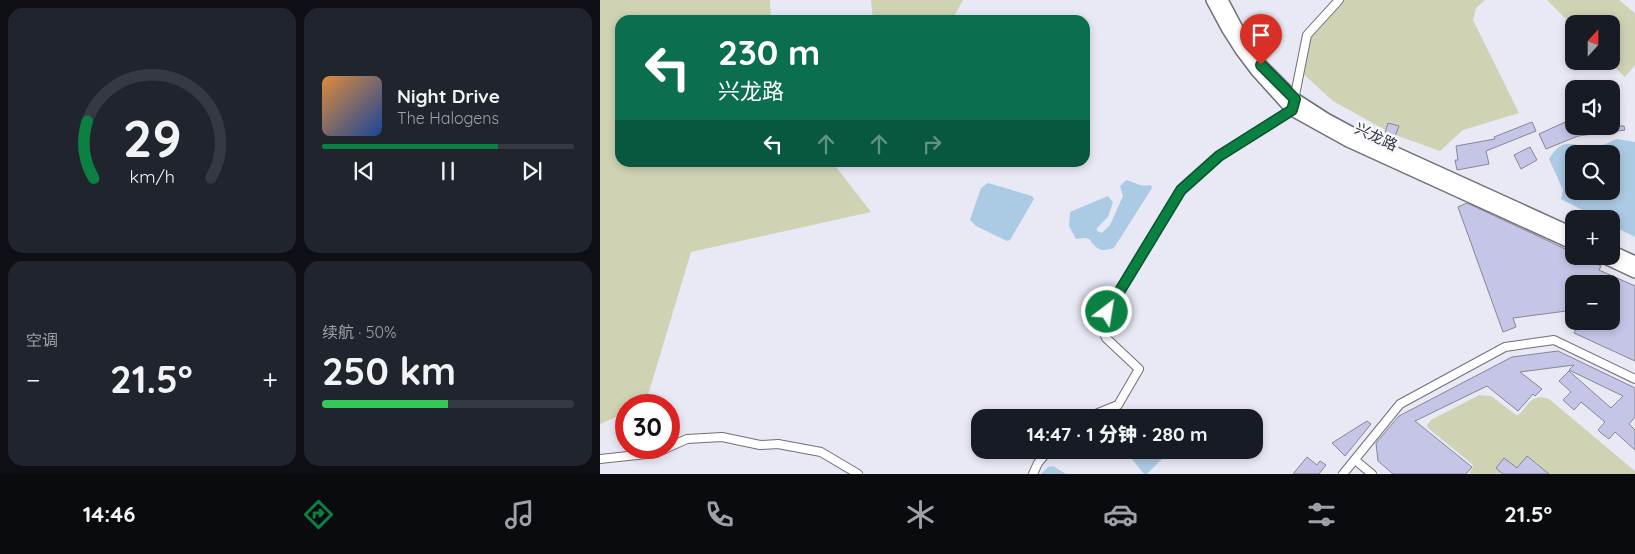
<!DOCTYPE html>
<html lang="zh">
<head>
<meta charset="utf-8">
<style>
  :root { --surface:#171b24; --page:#20242c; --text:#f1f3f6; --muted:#9ea1a6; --line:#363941; --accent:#0b8043 }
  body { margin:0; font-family:Quicksand,"Noto Sans SC",sans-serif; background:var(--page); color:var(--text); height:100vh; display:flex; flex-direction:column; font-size:19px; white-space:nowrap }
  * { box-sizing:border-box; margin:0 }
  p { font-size:16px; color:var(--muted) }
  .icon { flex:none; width:28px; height:28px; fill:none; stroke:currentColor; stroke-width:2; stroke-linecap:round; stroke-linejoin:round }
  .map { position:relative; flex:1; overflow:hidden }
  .side { display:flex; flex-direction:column; gap:8px; padding:8px; background:#0d0f14; width:600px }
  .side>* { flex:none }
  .top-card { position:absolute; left:15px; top:15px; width:475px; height:152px; border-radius:15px; box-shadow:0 2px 8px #0003; background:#0b6e4f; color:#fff; overflow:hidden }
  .needle { width:32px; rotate:21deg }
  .fabs { position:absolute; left:965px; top:15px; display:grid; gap:10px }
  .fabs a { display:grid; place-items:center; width:55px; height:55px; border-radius:10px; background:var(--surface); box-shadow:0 2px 8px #0003; font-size:25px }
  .speed { position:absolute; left:15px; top:394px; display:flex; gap:10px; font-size:25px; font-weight:700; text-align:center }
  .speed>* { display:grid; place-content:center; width:65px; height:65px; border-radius:50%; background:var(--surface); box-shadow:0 2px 8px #0003; line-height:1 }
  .speed .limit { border:8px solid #d22; background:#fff; color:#111 }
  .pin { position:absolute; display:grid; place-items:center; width:42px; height:42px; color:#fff; margin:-51px -21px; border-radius:50% 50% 50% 0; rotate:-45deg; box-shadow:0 0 5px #0007 }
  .pin .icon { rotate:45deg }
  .me { position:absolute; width:55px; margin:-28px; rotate:31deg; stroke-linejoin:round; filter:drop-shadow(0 0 4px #0008) }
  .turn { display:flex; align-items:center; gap:18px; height:105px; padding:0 20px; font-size:22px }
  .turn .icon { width:65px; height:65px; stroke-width:2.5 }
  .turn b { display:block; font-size:35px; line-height:42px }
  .lanes { display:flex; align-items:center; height:48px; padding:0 20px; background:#0003; justify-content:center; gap:25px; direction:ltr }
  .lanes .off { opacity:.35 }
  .big { font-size:38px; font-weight:800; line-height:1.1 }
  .side .tile { flex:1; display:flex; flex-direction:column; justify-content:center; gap:8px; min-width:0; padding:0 18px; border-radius:15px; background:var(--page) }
  .side .dial { align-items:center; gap:0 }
  .dial svg { height:130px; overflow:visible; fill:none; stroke:var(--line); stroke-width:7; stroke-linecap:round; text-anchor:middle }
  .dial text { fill:var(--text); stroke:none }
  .song { display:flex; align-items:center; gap:15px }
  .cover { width:60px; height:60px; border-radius:8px; background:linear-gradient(135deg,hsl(30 70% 55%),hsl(220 70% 35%)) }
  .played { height:5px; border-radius:2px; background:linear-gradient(90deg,var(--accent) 70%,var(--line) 70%) }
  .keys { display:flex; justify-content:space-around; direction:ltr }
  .heat { display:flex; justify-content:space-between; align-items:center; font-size:28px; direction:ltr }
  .charge { height:8px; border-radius:4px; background:linear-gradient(90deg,#34c759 50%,var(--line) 0) }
  .side .tiles { flex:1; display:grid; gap:8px; grid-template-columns:repeat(2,1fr) }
  .trip { position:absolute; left:371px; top:409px; width:292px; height:50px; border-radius:15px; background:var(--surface); box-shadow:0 2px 8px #0003; font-weight:800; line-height:50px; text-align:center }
  .dock { display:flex; height:80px; justify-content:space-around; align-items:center; background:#090b0e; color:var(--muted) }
  .dock .icon { width:35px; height:35px }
  .dock .active { color:var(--accent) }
  .dock b { font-size:22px; color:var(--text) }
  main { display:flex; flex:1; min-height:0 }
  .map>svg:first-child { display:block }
  .green { fill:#d0d2b4 }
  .water { fill:#abcae3; fill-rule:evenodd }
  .building { fill:#c5c5e8; stroke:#868792 }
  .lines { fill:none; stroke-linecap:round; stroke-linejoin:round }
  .minor-casing { stroke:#6f6f7a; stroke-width:10 }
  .secondary-casing { stroke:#6f6f7a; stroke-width:14 }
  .minor { stroke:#fff; stroke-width:8 }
  .secondary { stroke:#fff; stroke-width:11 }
  .route-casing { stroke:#07532c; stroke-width:12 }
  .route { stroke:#0b8043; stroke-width:9 }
  .labels { text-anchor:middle; stroke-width:5; stroke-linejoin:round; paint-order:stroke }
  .street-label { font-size:15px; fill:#35353a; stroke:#f7f7fe }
</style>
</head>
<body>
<main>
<section class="side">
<div class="tiles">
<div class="tile dial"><svg viewBox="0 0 100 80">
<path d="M14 69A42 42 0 1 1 86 69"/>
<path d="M14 69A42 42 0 0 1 10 34" stroke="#0b8043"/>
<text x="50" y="56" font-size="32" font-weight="700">29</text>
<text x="50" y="72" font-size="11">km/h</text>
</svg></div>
<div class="tile">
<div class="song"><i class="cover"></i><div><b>Night Drive</b><p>The Halogens</p></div></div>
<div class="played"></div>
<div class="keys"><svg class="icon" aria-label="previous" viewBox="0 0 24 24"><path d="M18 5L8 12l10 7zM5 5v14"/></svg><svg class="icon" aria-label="pause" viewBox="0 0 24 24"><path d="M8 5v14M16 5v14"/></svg><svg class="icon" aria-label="next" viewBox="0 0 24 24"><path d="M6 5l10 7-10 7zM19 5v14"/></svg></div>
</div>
<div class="tile"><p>空调</p>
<div class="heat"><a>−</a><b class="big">21.5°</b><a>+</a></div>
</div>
<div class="tile"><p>续航 · 50%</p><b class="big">250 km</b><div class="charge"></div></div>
</div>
</section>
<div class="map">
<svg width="1035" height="474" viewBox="0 0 1035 474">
  <rect width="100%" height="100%" fill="#e9e9f5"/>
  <path class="green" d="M0,0H170L171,20H20V162L233,163L271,212L91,252L45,405H26V413L0,424Z
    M271,0H363L352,20H273Z
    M739,0H885L876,8L873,20L919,113L863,130L840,151L790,133L780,127L733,101L700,71L707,35Z
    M947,0H1019L1035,13V65L1025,77L1008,61H1011V24H974V27Z
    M879,395L891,396L916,415L920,414C929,403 932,394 949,399L1035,471V474H869L873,467L872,464L828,428L827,425L831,420Z"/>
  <path class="water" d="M1017,139L1035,142V237L1011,225V219H1000L961,199L963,190L949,159C966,131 976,151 998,146C1005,145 1011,141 1017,139ZM974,154H1011V191H974Z
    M526,180C538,183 538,187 551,185L552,188L514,248C507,250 499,252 494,245C491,243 492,241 489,239C485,237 480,239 476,239L469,226L470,212L508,196L513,202L508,217L497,228V231L502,233L510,225L523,196L520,186Z
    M388,183L432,196L434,199L410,240L407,241L376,226L370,220L381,188Z
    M545,450H557L564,457L547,474H544L531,458Z
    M453,466L466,474H441L448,467Z"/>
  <path class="building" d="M974,118V126H1024L1025,130L978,136L946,149L939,134Z
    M932,122L936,131L886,151L889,164L857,170L855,160H858L856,146L895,139L894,137Z
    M788,123L799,126L794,139L784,136Z
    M930,147L937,160L921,169L914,155Z
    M867,203L974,253V256H980L1001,266L999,270L1035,286V361L974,333L980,321H1011V284H974V310L913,318L916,327L903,332L858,207Z
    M958,351L1035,388V417L1029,424L1035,430V450L1015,432L1009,439L1001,433L998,430L1005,422L981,402L974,410L963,400L971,392L959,381L969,371L1011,408L1023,396L969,370L974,365L920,372L942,389L935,396L933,394L918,411L887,386L815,421L872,467L866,474H793L778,461L776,443L799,416L912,357Z
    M767,421L771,424L745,456L732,443Z
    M927,456L949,474H903L896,468L904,458L917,468Z
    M707,457L717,465L720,461L726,465L719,474H693Z"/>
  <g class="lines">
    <g class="minor-casing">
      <path id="minor" d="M486,418L518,405L539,369L506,338L500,322L581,190L619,156L692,110L707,35L739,0
        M69,447L87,439L122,437L160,445L178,444L221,452L258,474
        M0,459L56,453L67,448
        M755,460L772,474
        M433,474L438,463L449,450
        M743,474L800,404L905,347L954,340L1035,379"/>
    </g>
    <g class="secondary-casing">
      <path id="secondary" d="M612,0L627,28L641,50L656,70L692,110L748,141L974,244
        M622,0L640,34L661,65L695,99L726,119L752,133L974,234
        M1011,251L1035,262
        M1001,256L1035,272"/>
    </g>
    <use href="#minor" class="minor"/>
    <use href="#secondary" class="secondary"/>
  </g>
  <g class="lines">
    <g class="route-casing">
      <path id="route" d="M507,312L581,190L619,156L692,110L695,99L661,65"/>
    </g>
    <use href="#route" class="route"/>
  </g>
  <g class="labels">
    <g class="street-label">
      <text transform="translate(776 137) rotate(25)" y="5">兴龙路</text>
    </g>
  </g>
</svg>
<div class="fabs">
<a><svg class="needle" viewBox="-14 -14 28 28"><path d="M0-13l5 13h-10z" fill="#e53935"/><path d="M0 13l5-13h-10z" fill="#9ea1a6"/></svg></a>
<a><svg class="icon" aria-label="sound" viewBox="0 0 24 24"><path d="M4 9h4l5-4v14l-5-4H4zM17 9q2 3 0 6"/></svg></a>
<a><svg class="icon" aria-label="search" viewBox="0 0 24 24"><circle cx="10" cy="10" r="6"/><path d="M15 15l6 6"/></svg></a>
<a>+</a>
<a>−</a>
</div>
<div class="speed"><div class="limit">30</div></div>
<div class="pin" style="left:661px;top:65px;background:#d93025"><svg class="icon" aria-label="arrive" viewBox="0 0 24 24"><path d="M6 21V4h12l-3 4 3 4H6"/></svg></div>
<svg class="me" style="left:507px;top:312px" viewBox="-20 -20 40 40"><circle r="17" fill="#0b8043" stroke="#fff" stroke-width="3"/><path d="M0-11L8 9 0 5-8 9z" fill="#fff"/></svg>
<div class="trip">14:47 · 1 分钟 · 280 m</div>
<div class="top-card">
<div class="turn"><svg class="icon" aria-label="left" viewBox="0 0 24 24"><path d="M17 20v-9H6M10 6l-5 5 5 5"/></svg><div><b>230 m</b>兴龙路</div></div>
<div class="lanes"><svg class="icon" aria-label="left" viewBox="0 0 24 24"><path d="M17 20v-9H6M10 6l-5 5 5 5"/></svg><svg class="icon off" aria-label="ahead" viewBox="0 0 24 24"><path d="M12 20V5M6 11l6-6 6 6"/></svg><svg class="icon off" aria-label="ahead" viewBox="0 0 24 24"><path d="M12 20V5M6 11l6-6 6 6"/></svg><svg class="icon off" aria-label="right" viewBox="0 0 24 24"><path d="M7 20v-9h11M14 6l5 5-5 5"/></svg></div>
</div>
</div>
</main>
<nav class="dock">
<b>14:46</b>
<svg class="icon active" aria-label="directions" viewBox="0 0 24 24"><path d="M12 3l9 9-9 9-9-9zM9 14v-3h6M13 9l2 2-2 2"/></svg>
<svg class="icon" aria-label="music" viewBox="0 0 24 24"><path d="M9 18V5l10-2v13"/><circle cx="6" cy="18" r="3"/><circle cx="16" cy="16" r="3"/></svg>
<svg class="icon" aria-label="phone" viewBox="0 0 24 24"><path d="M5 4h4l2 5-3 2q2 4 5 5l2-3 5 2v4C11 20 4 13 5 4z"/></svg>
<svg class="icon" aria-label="climate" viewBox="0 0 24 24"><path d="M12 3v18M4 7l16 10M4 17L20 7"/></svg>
<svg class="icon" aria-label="car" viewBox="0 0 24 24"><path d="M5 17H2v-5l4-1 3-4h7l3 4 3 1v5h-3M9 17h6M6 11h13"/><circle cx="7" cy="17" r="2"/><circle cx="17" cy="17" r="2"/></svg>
<svg class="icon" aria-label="filters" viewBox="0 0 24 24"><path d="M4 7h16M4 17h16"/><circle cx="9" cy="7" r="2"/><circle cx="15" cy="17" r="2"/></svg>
<b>21.5°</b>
</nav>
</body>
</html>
